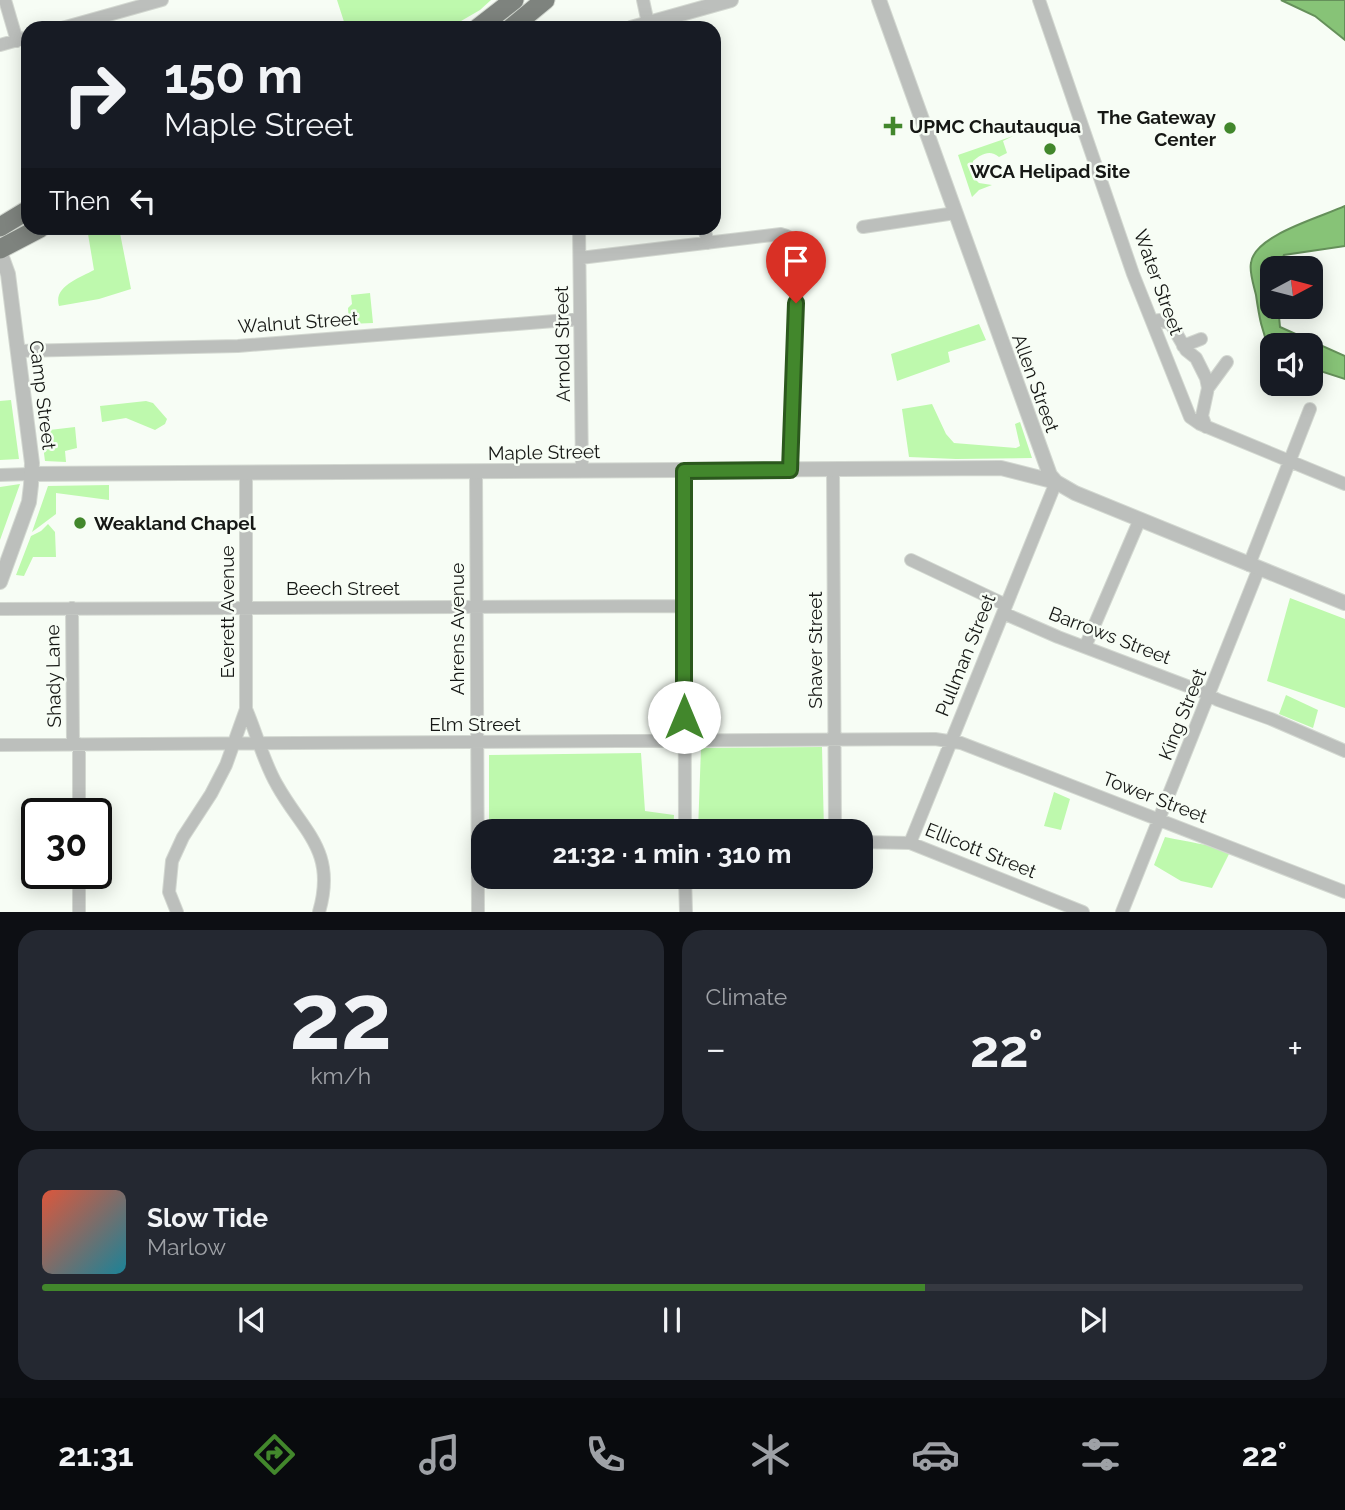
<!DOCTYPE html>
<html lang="en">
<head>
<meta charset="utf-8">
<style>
  :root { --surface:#171b24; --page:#242831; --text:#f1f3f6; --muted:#9ea1a6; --line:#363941; --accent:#42872c }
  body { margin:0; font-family:Raleway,sans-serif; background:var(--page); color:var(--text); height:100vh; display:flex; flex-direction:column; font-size:26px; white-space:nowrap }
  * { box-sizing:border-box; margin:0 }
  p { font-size:23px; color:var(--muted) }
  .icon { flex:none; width:38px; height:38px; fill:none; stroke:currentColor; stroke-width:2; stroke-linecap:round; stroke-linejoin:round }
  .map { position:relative; height:912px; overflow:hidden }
  .details { display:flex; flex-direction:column; gap:18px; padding:18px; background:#0d0f14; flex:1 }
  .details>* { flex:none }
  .guide { position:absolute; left:21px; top:21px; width:700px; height:214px; border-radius:21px; box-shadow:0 4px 18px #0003; background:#171b24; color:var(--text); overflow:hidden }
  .needle { width:46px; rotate:83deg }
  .buttons { position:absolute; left:1260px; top:256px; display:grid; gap:14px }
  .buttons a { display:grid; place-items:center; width:63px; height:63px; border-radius:14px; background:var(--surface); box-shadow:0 4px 18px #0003; font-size:35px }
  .speed { position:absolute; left:21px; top:798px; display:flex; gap:14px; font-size:35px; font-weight:700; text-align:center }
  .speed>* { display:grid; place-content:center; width:91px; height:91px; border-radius:50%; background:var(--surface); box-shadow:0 4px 18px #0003; line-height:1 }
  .speed .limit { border:4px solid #111; border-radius:10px; background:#fff; color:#111 }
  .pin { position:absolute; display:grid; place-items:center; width:60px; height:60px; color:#fff; margin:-72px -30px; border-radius:50% 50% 50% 0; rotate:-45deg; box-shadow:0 0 7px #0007 }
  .pin .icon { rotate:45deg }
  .me { position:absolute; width:77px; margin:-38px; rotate:0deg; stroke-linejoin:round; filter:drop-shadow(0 0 5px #0008) }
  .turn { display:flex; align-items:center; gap:24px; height:147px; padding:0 28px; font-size:32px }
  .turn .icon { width:91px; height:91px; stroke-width:2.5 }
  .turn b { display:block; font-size:49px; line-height:60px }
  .then { display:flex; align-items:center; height:66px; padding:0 28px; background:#0003; gap:14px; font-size:26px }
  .big { font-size:52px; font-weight:700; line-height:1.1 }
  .details .card { flex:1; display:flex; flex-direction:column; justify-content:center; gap:10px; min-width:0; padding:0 24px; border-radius:21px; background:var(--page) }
  .details .dial { align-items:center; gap:0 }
  .dial b { font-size:91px; line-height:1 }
  .song { display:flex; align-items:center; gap:21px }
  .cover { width:84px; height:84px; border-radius:10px; background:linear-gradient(135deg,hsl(10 70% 55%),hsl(190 70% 35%)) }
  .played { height:7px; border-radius:4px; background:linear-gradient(90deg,var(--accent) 70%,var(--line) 70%) }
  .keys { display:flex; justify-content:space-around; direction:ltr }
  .heat { display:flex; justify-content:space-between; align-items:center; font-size:38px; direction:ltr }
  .details .tiles { flex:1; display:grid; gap:18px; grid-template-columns:1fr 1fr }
  .card:last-child { grid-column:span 2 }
  .trip { position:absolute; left:471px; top:819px; width:402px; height:70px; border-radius:21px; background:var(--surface); box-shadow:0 4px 18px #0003; font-weight:700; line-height:70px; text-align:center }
  .tabs { display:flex; height:112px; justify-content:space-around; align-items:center; background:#090b0e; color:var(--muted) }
  .tabs .icon { width:49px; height:49px }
  .tabs .on { color:var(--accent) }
  .tabs b { font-size:32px; color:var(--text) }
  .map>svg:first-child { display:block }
  .green { fill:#bef9ad }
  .water { fill:#87c377; stroke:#65905a; stroke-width:2 }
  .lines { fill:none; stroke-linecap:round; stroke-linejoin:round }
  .minor-casing { stroke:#d3d8d1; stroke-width:14 }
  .tertiary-casing { stroke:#d3d8d1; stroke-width:16 }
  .trunk-casing { stroke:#d3d8d1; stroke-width:21 }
  .minor { stroke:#bcbfbc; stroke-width:12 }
  .tertiary { stroke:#bcbfbc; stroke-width:14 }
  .trunk { stroke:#7e837e; stroke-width:19 }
  .route-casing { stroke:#2b581d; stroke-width:18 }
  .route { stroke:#42872c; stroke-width:12 }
  .poi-dot { fill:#42872c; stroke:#f7fdf5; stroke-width:2.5 }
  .labels { text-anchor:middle; stroke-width:5; stroke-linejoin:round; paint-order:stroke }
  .poi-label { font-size:19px; font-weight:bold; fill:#161815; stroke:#f7fdf5; text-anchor:start }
  .street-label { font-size:19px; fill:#161815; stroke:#f7fdf5 }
</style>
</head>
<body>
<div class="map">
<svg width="1345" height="912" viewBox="0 0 1345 912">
  <rect width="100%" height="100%" fill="#f7fdf5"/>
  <path class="green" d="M337,0H491L480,10L449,28H346Z
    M1013,136L1003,141L1007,153L999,157C990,149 981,154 973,161V177L979,183L992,185L979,190L972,197L958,155Z
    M87,228H119L131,289L99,299L59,306C53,286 80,278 94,270Z
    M370,293L373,323L349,324L348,308L352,304L351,295Z
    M979,324L986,340L948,352L950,362L897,381L891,354Z
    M11,400L19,459L0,460V401Z
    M146,401L153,403L167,419L165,424L155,430L126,418L102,422L100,406Z
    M932,404L946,434L954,443L1016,448L1020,446L1015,424L1020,422L1032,458L956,459L909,457L902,409Z
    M75,427L77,448L65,451L66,462L45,461L41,431Z
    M20,484L0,540V487Z
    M109,485V500L56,493V514L32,532L48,486Z
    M48,524L55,532L56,557H33L24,576L16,575L31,536L41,531Z
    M1290,598L1345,619V708L1267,681Z
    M1286,695L1318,710L1313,728L1279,714Z
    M822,747L824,831H698L701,748Z
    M641,753L645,811L674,815L673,831H489V755Z
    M1054,792L1070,799L1061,830L1044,826Z
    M1165,837C1187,842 1209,844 1230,852L1212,888L1181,881L1154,865Z"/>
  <path class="water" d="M1281,0H1345V40L1315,16Z
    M1345,206V246L1284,255L1278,268H1272V306H1278L1280,327L1345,356V379L1311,368V345H1272L1271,352C1262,333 1259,316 1256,295C1254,286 1249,272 1251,263C1254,235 1322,217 1345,206Z"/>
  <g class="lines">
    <g class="minor-casing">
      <path id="minor" d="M5,0L17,41
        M643,0L649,28
        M1039,0L1133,274L1190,417L1200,424L1345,484
        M62,28L162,0
        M0,45L28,37
        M863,227L955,213
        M579,228L582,470
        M704,228L708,243
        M580,258L781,234C795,237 796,246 798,259L790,470
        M1152,321L1160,320L1171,324L1186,350L1196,358L1206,378L1208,388L1202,416L1206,427
        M1183,346L1201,339
        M18,351L238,346L580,319
        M1208,388L1227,362
        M833,469L835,831
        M684,471L685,831
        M476,472L478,912
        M0,475L31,474
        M911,560L1006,605
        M1249,565L1310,409
        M72,608L73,744
        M0,609L684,606
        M1003,613L1058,637L1203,692L1218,700L1271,719L1345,751
        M1085,647L1140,519
        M246,709C257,734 263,761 277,785C303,832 337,850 319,912
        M79,744V814
        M0,745L935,739L961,743L1345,892
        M861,842L910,843L1083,912
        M910,843L1056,482
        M685,877L686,912
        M79,912V873
        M177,912L169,892L172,861L183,837L211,794L226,765L246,709V472
        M1122,912L1259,568"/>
    </g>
    <g class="tertiary-casing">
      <path id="tertiary" d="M879,0L1050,475L1056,482L1075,493L1345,603
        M631,28L731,0
        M0,252L8,274L32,463L31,485L29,502L0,582
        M31,474L1001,468L1056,482"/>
    </g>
    <g class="trunk-casing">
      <path id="trunk" d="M478,28L514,0
        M511,28L545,0
        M0,227L28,210
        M0,249L40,228"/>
    </g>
    <use href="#minor" class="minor"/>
    <use href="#tertiary" class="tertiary"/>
    <use href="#trunk" class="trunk"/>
  </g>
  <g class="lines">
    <g class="route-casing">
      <path id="route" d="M684,717V471L790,470L796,303"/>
    </g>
    <use href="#route" class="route"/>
  </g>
  <g class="poi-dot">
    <path d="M889.5 115.5h7v7h7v7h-7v7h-7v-7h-7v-7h7z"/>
    <circle cx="1230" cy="128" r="7"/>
    <circle cx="1050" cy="149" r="7"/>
    <circle cx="80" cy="523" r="7"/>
  </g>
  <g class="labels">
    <g class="poi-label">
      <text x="1216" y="124" text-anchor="end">The Gateway<tspan x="1216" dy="22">Center</tspan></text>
      <text x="909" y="133">UPMC Chautauqua</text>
      <text x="1050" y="178" text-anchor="middle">WCA Helipad Site</text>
      <text x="94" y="530">Weakland Chapel</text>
    </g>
    <g class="street-label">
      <text transform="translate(1159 282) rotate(70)" y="7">Water Street</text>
      <text transform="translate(298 322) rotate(-4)" y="7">Walnut Street</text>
      <text transform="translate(562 344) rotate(-91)" y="7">Arnold Street</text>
      <text transform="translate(1036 383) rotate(70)" y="7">Allen Street</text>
      <text transform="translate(43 395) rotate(83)" y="7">Camp Street</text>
      <text transform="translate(544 452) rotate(-1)" y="7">Maple Street</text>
      <text x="343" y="595">Beech Street</text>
      <text transform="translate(227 612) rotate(-90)" y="7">Everett Avenue</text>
      <text transform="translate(457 629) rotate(-90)" y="7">Ahrens Avenue</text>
      <text transform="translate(1110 635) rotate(21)" y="7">Barrows Street</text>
      <text transform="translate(815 650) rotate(-90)" y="7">Shaver Street</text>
      <text transform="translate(965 655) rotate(-68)" y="7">Pullman Street</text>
      <text transform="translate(53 676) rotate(-91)" y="7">Shady Lane</text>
      <text transform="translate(1182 714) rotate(-68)" y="7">King Street</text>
      <text x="475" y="731">Elm Street</text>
      <text transform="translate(1155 797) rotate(21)" y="7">Tower Street</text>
      <text transform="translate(981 850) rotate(22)" y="7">Ellicott Street</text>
    </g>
  </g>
</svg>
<div class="buttons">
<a><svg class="needle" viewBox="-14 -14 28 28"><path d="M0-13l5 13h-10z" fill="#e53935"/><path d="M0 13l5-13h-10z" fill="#9ea1a6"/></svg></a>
<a><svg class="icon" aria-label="sound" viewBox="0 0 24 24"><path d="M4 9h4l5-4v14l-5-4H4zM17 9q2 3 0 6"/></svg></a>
</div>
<div class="speed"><div class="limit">30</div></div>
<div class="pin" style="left:796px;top:303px;background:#d93025"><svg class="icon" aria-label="arrive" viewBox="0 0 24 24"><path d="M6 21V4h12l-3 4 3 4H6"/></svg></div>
<svg class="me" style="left:684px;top:717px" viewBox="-20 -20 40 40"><circle r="19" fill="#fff"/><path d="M0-13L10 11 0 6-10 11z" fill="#42872c"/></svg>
<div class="trip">21:32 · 1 min · 310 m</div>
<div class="guide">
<div class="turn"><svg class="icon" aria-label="right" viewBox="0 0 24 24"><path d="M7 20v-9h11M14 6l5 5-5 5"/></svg><div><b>150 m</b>Maple Street</div></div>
<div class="then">Then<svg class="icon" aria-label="left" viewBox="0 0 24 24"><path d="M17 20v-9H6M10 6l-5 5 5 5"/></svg></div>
</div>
</div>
<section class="details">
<div class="tiles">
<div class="card dial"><b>22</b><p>km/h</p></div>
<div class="card"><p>Climate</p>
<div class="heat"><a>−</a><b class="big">22°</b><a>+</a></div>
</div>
<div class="card">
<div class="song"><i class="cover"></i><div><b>Slow Tide</b><p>Marlow</p></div></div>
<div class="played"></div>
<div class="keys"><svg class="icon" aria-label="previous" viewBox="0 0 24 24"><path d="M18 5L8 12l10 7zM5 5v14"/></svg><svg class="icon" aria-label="pause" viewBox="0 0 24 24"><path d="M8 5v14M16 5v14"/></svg><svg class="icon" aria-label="next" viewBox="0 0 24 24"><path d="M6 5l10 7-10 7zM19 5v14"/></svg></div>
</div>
</div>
</section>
<nav class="tabs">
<b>21:31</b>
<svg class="icon on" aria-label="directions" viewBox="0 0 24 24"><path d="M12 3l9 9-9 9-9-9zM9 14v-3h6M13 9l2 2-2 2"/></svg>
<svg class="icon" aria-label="music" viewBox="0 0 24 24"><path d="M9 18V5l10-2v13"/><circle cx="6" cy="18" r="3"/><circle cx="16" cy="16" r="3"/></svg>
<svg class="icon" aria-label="phone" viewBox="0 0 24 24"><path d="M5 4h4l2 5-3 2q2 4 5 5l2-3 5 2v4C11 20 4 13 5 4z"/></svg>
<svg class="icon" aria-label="climate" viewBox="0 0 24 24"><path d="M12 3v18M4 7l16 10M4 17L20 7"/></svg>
<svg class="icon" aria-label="car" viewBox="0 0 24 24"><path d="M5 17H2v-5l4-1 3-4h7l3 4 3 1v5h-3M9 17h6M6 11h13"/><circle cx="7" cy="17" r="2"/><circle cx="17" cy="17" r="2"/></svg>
<svg class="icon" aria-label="filters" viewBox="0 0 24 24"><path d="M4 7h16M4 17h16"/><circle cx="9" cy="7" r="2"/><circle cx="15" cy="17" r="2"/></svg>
<b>22°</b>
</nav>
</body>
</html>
